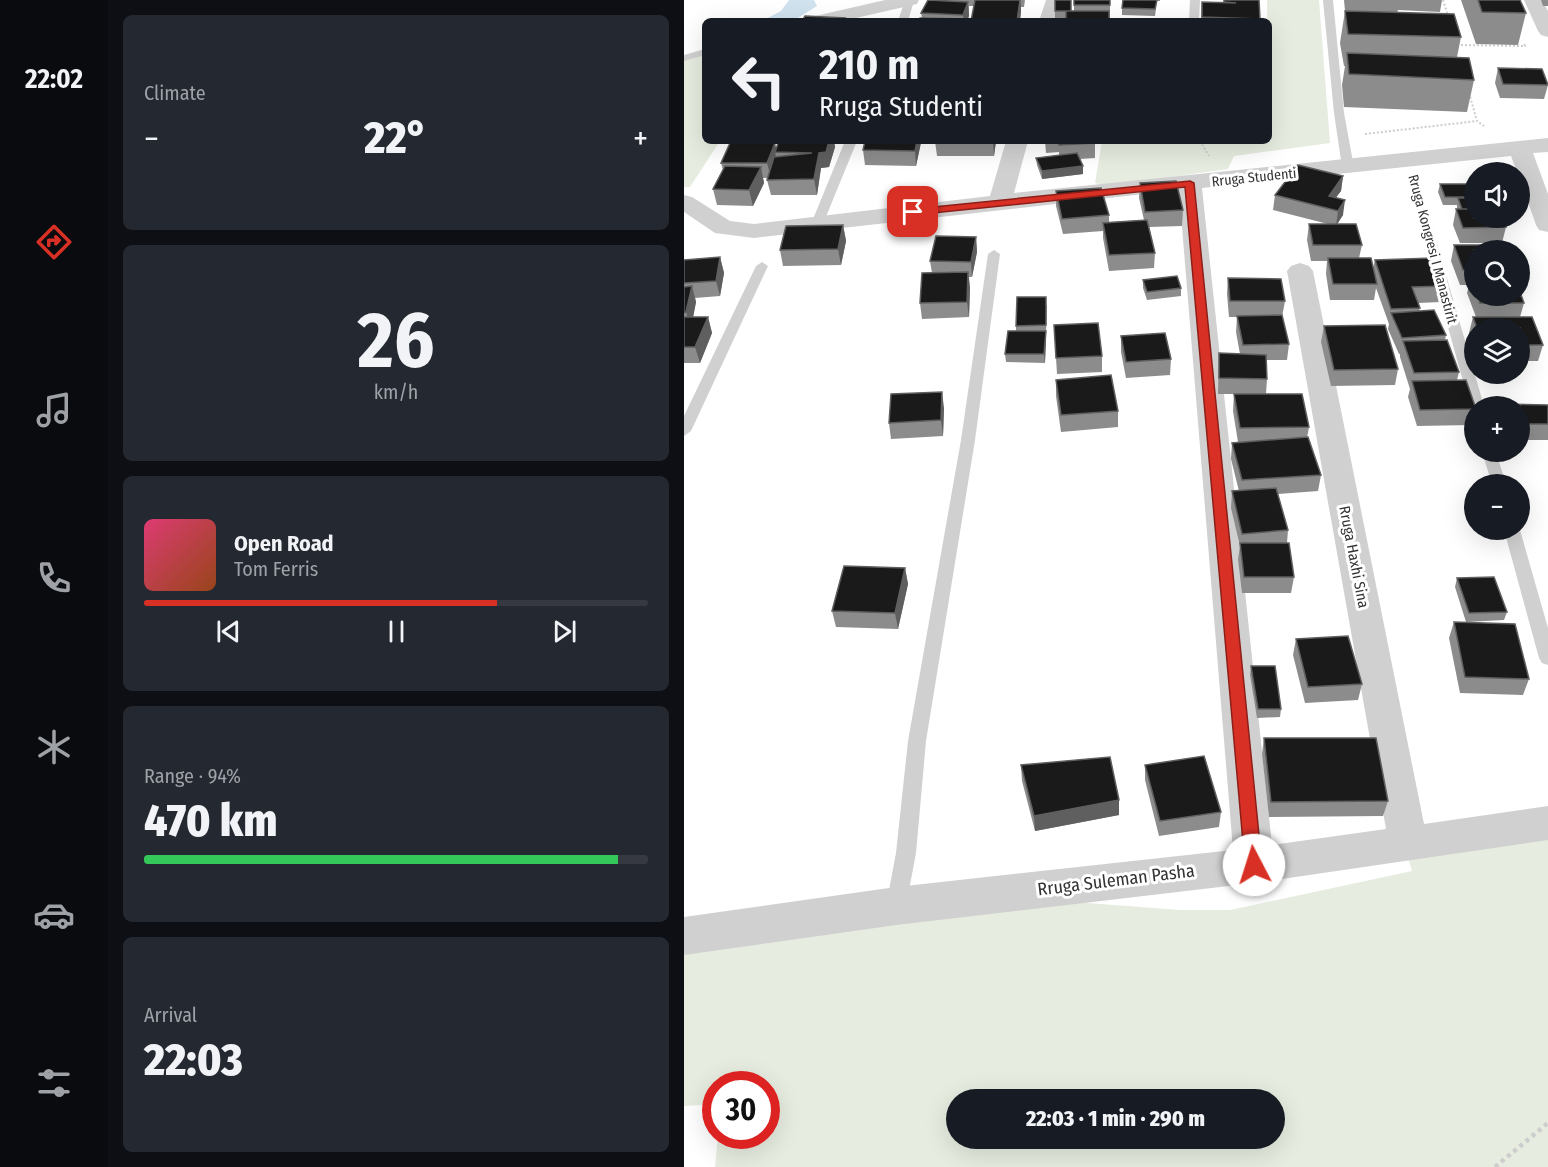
<!DOCTYPE html>
<html lang="en">
<head>
<meta charset="utf-8">
<style>
  :root { --surface:#171b24; --page:#242831; --text:#f1f3f6; --muted:#9ea1a6; --line:#363941; --accent:#d93025 }
  body { margin:0; font-family:"Fira Sans Condensed",sans-serif; background:var(--page); color:var(--text); height:100vh; display:flex; flex-direction:column; font-size:22px; white-space:nowrap }
  * { box-sizing:border-box; margin:0 }
  p { font-size:20px; color:var(--muted) }
  .icon { flex:none; width:33px; height:33px; fill:none; stroke:currentColor; stroke-width:2; stroke-linecap:round; stroke-linejoin:round }
  .map { position:relative; flex:1; overflow:hidden }
  .panel { display:flex; flex-direction:column; gap:15px; padding:15px; background:#0d0f14; width:576px }
  .panel>* { flex:none }
  .hud { position:absolute; left:18px; top:18px; width:570px; height:126px; border-radius:9px; box-shadow:0 6px 24px #0002; background:#171b24; color:var(--text); overflow:hidden }
  .controls { position:absolute; left:780px; top:162px; display:grid; gap:12px }
  .controls a { display:grid; place-items:center; width:66px; height:66px; border-radius:50%; background:var(--surface); box-shadow:0 6px 24px #0002; font-size:30px }
  .speed { position:absolute; left:18px; top:1071px; display:flex; gap:12px; font-size:30px; font-weight:700; text-align:center }
  .speed>* { display:grid; place-content:center; width:78px; height:78px; border-radius:50%; background:var(--surface); box-shadow:0 6px 24px #0002; line-height:1 }
  .speed .limit { border:9px solid #d22; background:#fff; color:#111 }
  .pin { position:absolute; display:grid; place-items:center; width:51px; height:51px; color:#fff; margin:-26px; border-radius:12px; box-shadow:0 3px 9px #0006 }
  .me { position:absolute; width:66px; margin:-33px; rotate:355deg; stroke-linejoin:round; filter:drop-shadow(0 0 4px #0008) }
  .turn { display:flex; align-items:center; gap:21px; height:126px; padding:0 18px; font-size:27px }
  .turn .icon { width:78px; height:78px; stroke-width:2.5 }
  .turn b { display:block; font-size:42px; line-height:51px }
  .big { font-size:45px; font-weight:800; line-height:1.1 }
  .panel .tile { flex:1; display:flex; flex-direction:column; justify-content:center; gap:9px; min-width:0; padding:0 21px; border-radius:9px; background:var(--page) }
  .panel .dial { align-items:center; gap:0 }
  .dial b { font-size:78px; line-height:1 }
  .song { display:flex; align-items:center; gap:18px }
  .cover { width:72px; height:72px; border-radius:9px; background:linear-gradient(135deg,hsl(340 70% 55%),hsl(20 70% 35%)) }
  .played { height:6px; border-radius:3px; background:linear-gradient(90deg,var(--accent) 70%,var(--line) 70%) }
  .keys { display:flex; justify-content:space-around; direction:ltr }
  .heat { display:flex; justify-content:space-between; align-items:center; font-size:33px; direction:ltr }
  .charge { height:9px; border-radius:4px; background:linear-gradient(90deg,#34c759 94%,var(--line) 0) }
  .trip { position:absolute; left:262px; top:1089px; width:339px; height:60px; border-radius:30px; background:var(--surface); box-shadow:0 6px 24px #0002; font-weight:800; line-height:60px; text-align:center }
  main { display:flex; flex:1; min-height:0 }
  .tab-bar { display:flex; flex-direction:column; width:108px; justify-content:space-around; align-items:center; background:#090b0e; color:var(--muted) }
  .tab-bar .icon { width:42px; height:42px }
  .tab-bar .current { color:var(--accent) }
  .tab-bar b { font-size:27px; color:var(--text) }
  .map>svg:first-child { display:block }
  .green { fill:#e6ecdf; fill-rule:evenodd }
  .water { fill:#cfe2ee }
  .lines { fill:none; stroke-linecap:round; stroke-linejoin:round }
  .path-far2 { stroke:#cdcdcd; stroke-width:2; stroke-dasharray:2 2; stroke-linecap:butt }
  .path-far1 { stroke:#cdcdcd; stroke-width:3; stroke-dasharray:2 2; stroke-linecap:butt }
  .path { stroke:#cdcdcd; stroke-width:4.5; stroke-dasharray:4 4; stroke-linecap:butt }
  .lane { fill:#d0d0d0; fill-rule:evenodd }
  .street { fill:#d0d0d0; fill-rule:evenodd }
  .wall { fill:#8c8c8c }
  .shaded-wall { fill:#5f5f5f }
  .building { fill:#1a1a1a; stroke:#5f5f5f; stroke-width:1.5 }
  .route { fill:#d93025; stroke:#8d1f18; stroke-width:1.5 }
  .labels { text-anchor:middle; stroke-width:6; stroke-linejoin:round; paint-order:stroke }
  .far-street-label { font-size:14px; fill:#333; stroke:#fff }
  .street-label { font-size:15px; fill:#333; stroke:#fff }
  .near-street-label { font-size:18px; fill:#333; stroke:#fff }
</style>
</head>
<body>
<main>
<nav class="tab-bar">
<b>22:02</b>
<svg class="icon current" aria-label="directions" viewBox="0 0 24 24"><path d="M12 3l9 9-9 9-9-9zM9 14v-3h6M13 9l2 2-2 2"/></svg>
<svg class="icon" aria-label="music" viewBox="0 0 24 24"><path d="M9 18V5l10-2v13"/><circle cx="6" cy="18" r="3"/><circle cx="16" cy="16" r="3"/></svg>
<svg class="icon" aria-label="phone" viewBox="0 0 24 24"><path d="M5 4h4l2 5-3 2q2 4 5 5l2-3 5 2v4C11 20 4 13 5 4z"/></svg>
<svg class="icon" aria-label="climate" viewBox="0 0 24 24"><path d="M12 3v18M4 7l16 10M4 17L20 7"/></svg>
<svg class="icon" aria-label="car" viewBox="0 0 24 24"><path d="M5 17H2v-5l4-1 3-4h7l3 4 3 1v5h-3M9 17h6M6 11h13"/><circle cx="7" cy="17" r="2"/><circle cx="17" cy="17" r="2"/></svg>
<svg class="icon" aria-label="filters" viewBox="0 0 24 24"><path d="M4 7h16M4 17h16"/><circle cx="9" cy="7" r="2"/><circle cx="15" cy="17" r="2"/></svg>
</nav>
<section class="panel">
<div class="tile"><p>Climate</p>
<div class="heat"><a>−</a><b class="big">22°</b><a>+</a></div>
</div>
<div class="tile dial"><b>26</b><p>km/h</p></div>
<div class="tile">
<div class="song"><i class="cover"></i><div><b>Open Road</b><p>Tom Ferris</p></div></div>
<div class="played"></div>
<div class="keys"><svg class="icon" aria-label="previous" viewBox="0 0 24 24"><path d="M18 5L8 12l10 7zM5 5v14"/></svg><svg class="icon" aria-label="pause" viewBox="0 0 24 24"><path d="M8 5v14M16 5v14"/></svg><svg class="icon" aria-label="next" viewBox="0 0 24 24"><path d="M6 5l10 7-10 7zM19 5v14"/></svg></div>
</div>
<div class="tile"><p>Range · 94%</p><b class="big">470 km</b><div class="charge"></div></div>
<div class="tile"><p>Arrival</p><b class="big">22:03</b></div>
</section>
<div class="map">
<svg width="864" height="1167" viewBox="0 0 864 1167">
  <rect width="100%" height="100%" fill="#fff"/>
  <path class="green" d="M583,0H635L646,143L550,156L544,169L424,186L411,183L418,141H585Z
    M21,54V141H36L6,187H0V60Z
    M864,835V1167H31L34,1136H82V1084H32L31,1118L19,1105L0,1106V955L28,947L390,902L496,910H546L728,871L723,854ZM273,1100H591V1138H273Z"/>
  <path class="water" d="M105,0H130L133,6L109,21H78L97,11Z"/>
  <g class="lines">
    <path class="path-far2" d="M759,0L764,16
      M773,45L841,46L840,44
      M785,93L793,121L800,126
      M681,134L793,121
      M516,141L525,156
      M731,184L735,199"/>
    <path class="path-far1" d="M734,198L737,209"/>
    <path class="path" d="M811,1167L864,1123"/>
    <path class="lane" d="M221,0L230,1L224,21H214Z
      M506,0H516L515,21H505Z
      M639,0H649L660,113L670,167L664,170L658,167L650,113Z
      M21,49V55L0,61V55Z
      M161,141H173L139,224L137,227H129L127,224Z
      M742,223L748,227L800,406H790V410L786,406L736,227Z
      M310,250L316,254L291,440L242,741L232,853L222,906L219,913L212,915L205,913L202,906L212,853L224,741L277,440L304,254Z
      M78,262L84,266L7,431L0,436V416L72,266Z
      M798,452H812L822,484H808Z
      M820,530H836L864,628V665L858,663L855,658Z"/>
    <path class="street" d="M201,0H235L233,4L159,21H124L127,17Z
      M362,0H380L375,21H355Z
      M840,0H858L864,11V37L857,35L854,31Z
      M864,138V152L849,153L864,194V232L855,230L852,225L836,179V172H833L827,156L518,188L588,845L702,829L603,271L607,266L616,263L625,266L629,271L740,824L864,806V840L570,883L212,925L0,955V917L212,887L549,850L495,190L70,238L31,233L0,212V195L8,197L46,221L70,224L306,196L322,141H344L330,193Z"/>
  </g>
  <path class="wall" d="M244,0H341L340,7H337L336,21H287L290,6H285V16L283,21H234L238,18L237,13Z
    M371,0L387,11H390V0H426V18H371Z
    M439,0H476V1H473L471,16L438,15V8Z
    M540,0H575V21H517L518,2L540,3Z
    M660,0H758L756,12L714,10L713,13L777,37L773,57L790,80L783,112L660,107L658,85L661,66H660L656,43L661,11Z
    M777,0H836L842,13L834,45L792,44Z
    M857,0H864V6H859Z
    M814,68L864,85L860,99L816,98L811,83Z
    M75,141H150L151,147L145,167L137,168L133,195H87L83,180L84,178H79L80,183L69,206L33,205L29,189L39,170L37,163L92,149L95,142Z
    M181,141H237L232,166L181,165L179,150Z
    M251,141H312L310,156H253Z
    M361,141H411V158L396,159L399,174L358,179L353,165L352,158L375,155V152L362,153Z
    M659,176L657,191L652,197L659,215L653,224L678,245L675,258L689,269L691,260L761,286L757,302L734,303L736,308L735,311L762,335L761,340L775,372L773,380L791,406L790,413L787,425L733,426L724,397L726,389L716,357V354H715L704,329L705,324L692,288L690,300H646L642,274L643,261H627L623,240L625,224H644L589,210L591,195Z
    M456,183L499,210L498,226L465,227L471,253L470,268L425,271L419,238V231L379,234L372,206V191L425,215V222L460,220L455,198Z
    M756,184L789,197V198L822,227L818,243H776L769,225L772,209H773V205H759L754,192Z
    M159,225L162,241L157,265L99,266L96,250Z
    M292,237L293,252L288,277H285L286,288L285,317L238,319L236,303L248,273L246,261Z
    M770,245L790,250V296H836L840,303L836,317L859,345L854,361H836V328H790V349L785,333L789,317H792L783,293L785,285H776L767,261Z
    M36,257L40,273L36,296L11,298L12,302L9,317H24L28,333L16,363H0V260Z
    M544,278L601,301L598,317L605,344L603,360H583V379L582,394L625,427L623,438L637,475L634,491L594,494L604,530L603,543L610,577L607,593H558L554,559L556,546L547,508L548,491H555L547,459L548,443L554,442L549,411L550,394H552H534L535,353L556,354L552,332L553,317H545L543,294Z
    M459,280L497,288V296L463,300L459,288Z
    M363,305L362,333L361,363L322,362L321,354L332,331V326Z
    M370,325L418,356V372L373,374Z
    M640,326L714,369L711,385L647,386L637,342Z
    M437,336L487,359L486,375L442,378L437,352Z
    M372,380L434,411V427L377,432L372,396Z
    M810,404L864,405V440H836V406H809Z
    M260,408L259,436L207,439L205,423Z
    M221,568L224,584L214,629L152,627L148,611Z
    M773,578L823,612L820,620L782,622L771,587Z
    M770,622L845,679L839,695L776,693L765,638Z
    M612,639L678,684L674,700L621,703L609,655Z
    M567,666L597,709L596,717L573,718L566,675Z
    M580,738L704,801L699,816L585,817L578,754Z
    M337,765L435,800V815L351,831L338,781Z
    M461,765L537,812L535,827L475,836L461,780Z"/>
  <path class="shaded-wall" d="M337,0V12L336,21H333Z
    M284,2L285,16L283,21H280L279,15Z
    M145,141H150L151,147L145,167L137,168L133,195L130,179L135,153Z
    M233,141H237V143L232,166L231,151Z
    M309,141H312L310,156Z
    M91,143L93,152H91L93,161L87,178L83,163Z
    M399,166V174L358,179V171Z
    M77,167L80,183L69,206L65,190Z
    M659,176L657,191L644,208L645,196Z
    M661,200L659,215L652,226L654,211Z
    M159,225L162,241L157,265L154,249Z
    M292,237L293,252L288,277L287,262Z
    M36,257L40,273L36,296L32,281Z
    M284,272L286,288L285,317L283,302Z
    M8,286L12,302L7,328L2,312Z
    M24,317L28,333L16,363L11,347Z
    M362,331V339L361,363L360,354Z
    M258,392L260,408L259,436L257,420Z
    M221,568L224,584L214,629L211,613Z
    M435,800V815L351,831L350,816Z"/>
  <path class="building" d="M244,0L284,2L279,15L237,13Z
    M291,0H336L333,21H287Z
    M371,0H387V11H371Z
    M390,0H426V5H390Z
    M439,0H473L471,9L438,8Z
    M540,0H575L576,19L518,17V2L552,3L540,2Z
    M794,0H836L842,13L798,12Z
    M382,11H425V21H382Z
    M661,11L770,14L777,37L664,34Z
    M121,16L161,18L159,21H118Z
    M236,18L279,19L278,21H234Z
    M663,53L785,58L790,80L665,74Z
    M814,68L858,69L864,85L819,84Z
    M95,141H145L142,152L135,153L130,179L83,180L90,157L128,153L91,152Z
    M181,141H233L231,151L179,150Z
    M375,141H411V143L375,145Z
    M46,143H91L83,163H37Z
    M393,153L399,166L358,171L352,158Z
    M614,165L659,176L645,196L661,200L654,211L591,195Z
    M41,166L77,167L65,190L29,189Z
    M492,181L499,210L461,212L456,183Z
    M756,184H784L789,197H761Z
    M417,188L425,215L378,219L372,191Z
    M774,198H790V209H778Z
    M772,209H790V218H818L822,227L779,228Z
    M463,220L471,253L425,255L419,223Z
    M625,224H672L678,245H629Z
    M159,225L154,249L96,250L102,226Z
    M252,236L292,237L287,262L246,261Z
    M770,245H825L827,250H790V270H779Z
    M36,257L32,281L0,283V260Z
    M644,258H687L693,284H649Z
    M749,258L761,286L728,287L736,308L707,309L691,260Z
    M284,272L283,302L236,303L238,273Z
    M493,276L497,288L463,292L459,280Z
    M544,278L597,279L601,301H546Z
    M787,278H790V287Z
    M8,286L2,312L0,313V287Z
    M836,292L840,303H796L794,296H836Z
    M333,297H362V325L332,326Z
    M750,310L762,335L718,338L707,313Z
    M598,315L605,344L559,345L553,316Z
    M0,317H24L11,347H0Z
    M789,317H848L859,345H836V328H793Z
    M414,323L418,356L372,358L370,325Z
    M701,325L714,369L650,370L640,326Z
    M324,331H362L360,354H321Z
    M481,333L487,359L442,362L437,336Z
    M763,340L775,372L730,373L719,341Z
    M535,353L582,355L583,379L535,378Z
    M427,375L434,411L377,415L372,380Z
    M782,380L791,406L790,409L736,410L728,381Z
    M258,392L257,420L205,423L207,394Z
    M550,394H618L625,427L556,428Z
    M810,404L864,405V424H836V406H811Z
    M624,437L637,475L558,480L548,443Z
    M592,488L604,530L558,534L548,491Z
    M556,543H605L610,577H560Z
    M160,566L221,568L211,613L148,611Z
    M810,577L823,612L785,613L773,578Z
    M770,622L831,624L845,679L781,677Z
    M664,636L678,684L624,687L612,639Z
    M567,666H591L597,709H574Z
    M580,738H692L704,801L587,802Z
    M520,756L537,812L476,821L461,765Z
    M426,757L435,800L350,816L337,765Z"/>
  <path class="route" d="M506,181L510,183L578,865L575,870L570,872L564,870L561,865L501,187L229,215L224,212L229,209Z"/>
  <g class="labels">
    <g class="far-street-label">
      <text transform="translate(570 177) rotate(-6)" y="5">Rruga Studenti</text>
      <text transform="translate(749 249) rotate(75)" y="5">Rruga Kongresi I Manastirit</text>
    </g>
    <g class="street-label">
      <text transform="translate(670 557) rotate(79)" y="5">Rruga Haxhi Sina</text>
    </g>
    <g class="near-street-label">
      <text transform="translate(432 880) rotate(-7)" y="6">Rruga Suleman Pasha</text>
    </g>
  </g>
</svg>
<div class="controls">
<a><svg class="icon" aria-label="sound" viewBox="0 0 24 24"><path d="M4 9h4l5-4v14l-5-4H4zM17 9q2 3 0 6"/></svg></a>
<a><svg class="icon" aria-label="search" viewBox="0 0 24 24"><circle cx="10" cy="10" r="6"/><path d="M15 15l6 6"/></svg></a>
<a><svg class="icon" aria-label="layers" viewBox="0 0 24 24"><path d="M12 4l9 5-9 5-9-5zM3 14l9 5 9-5"/></svg></a>
<a>+</a>
<a>−</a>
</div>
<div class="speed"><div class="limit">30</div></div>
<div class="pin" style="left:229px;top:212px;background:#d93025"><svg class="icon" aria-label="arrive" viewBox="0 0 24 24"><path d="M6 21V4h12l-3 4 3 4H6"/></svg></div>
<svg class="me" style="left:570px;top:865px" viewBox="-20 -20 40 40"><circle r="19" fill="#fff"/><path d="M0-13L10 11 0 6-10 11z" fill="#d93025"/></svg>
<div class="trip">22:03 · 1 min · 290 m</div>
<div class="hud">
<div class="turn"><svg class="icon" aria-label="left" viewBox="0 0 24 24"><path d="M17 20v-9H6M10 6l-5 5 5 5"/></svg><div><b>210 m</b>Rruga Studenti</div></div>
</div>
</div>
</main>
</body>
</html>
